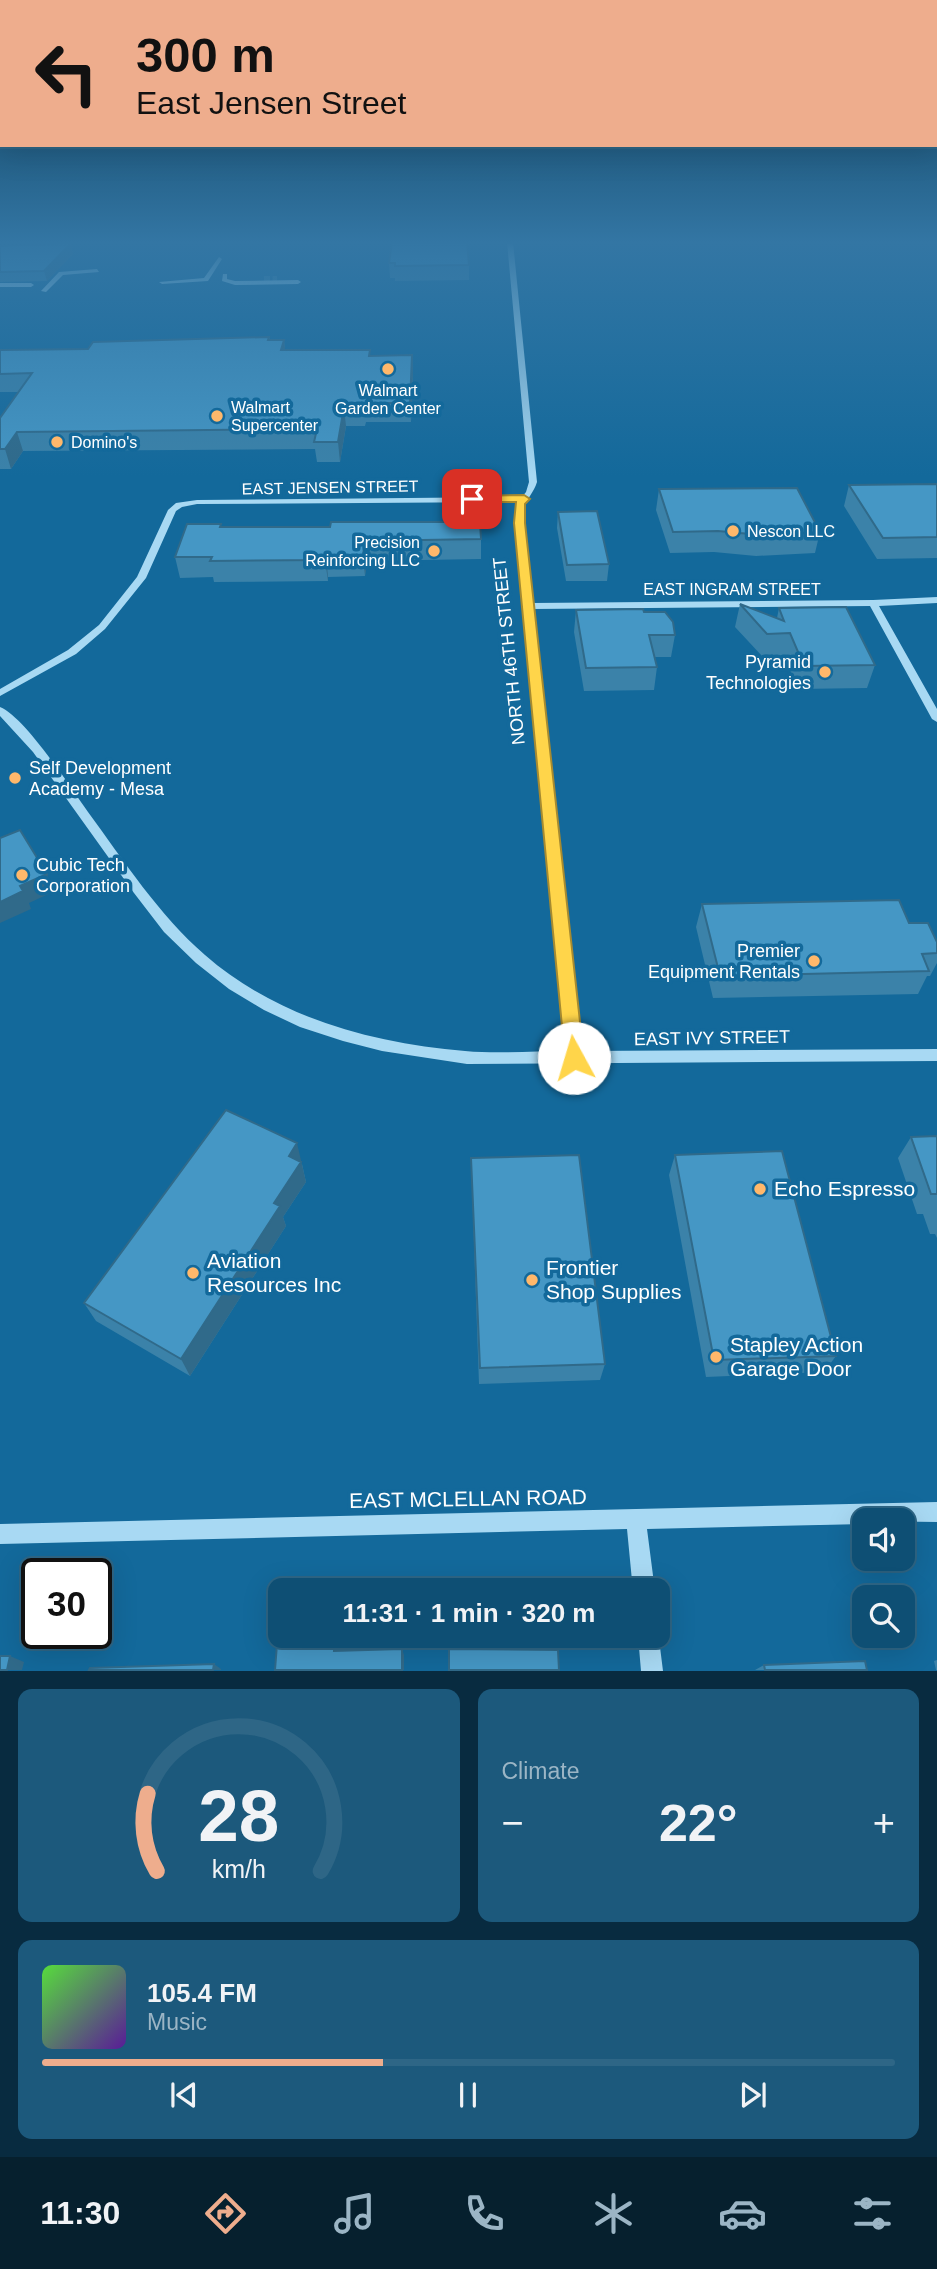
<!DOCTYPE html>
<html lang="en">
<head>
<meta charset="utf-8">
<style>
  :root { --surface:#0e4f74; --page:#1c597c; --text:#f1f3f6; --muted:#9bb5c5; --line:#2e6686; --accent:#eead8d }
  body { margin:0; font-family:Helvetica,sans-serif; background:var(--page); color:var(--text); height:100vh; display:flex; flex-direction:column; font-size:26px; white-space:nowrap }
  * { box-sizing:border-box; margin:0 }
  p { font-size:23px; color:var(--muted) }
  .icon { flex:none; width:38px; height:38px; fill:none; stroke:currentColor; stroke-width:2; stroke-linecap:round; stroke-linejoin:round }
  .map { position:relative; height:1671px; overflow:hidden }
  .details { display:flex; flex-direction:column; gap:18px; padding:18px; background:#082b40; flex:1 }
  .details>* { flex:none }
  .banner { position:absolute; left:0px; top:0px; width:938px; height:147px; box-shadow:0 7px 28px #0002,0 0 0 2px var(--line); background:#eead8d; color:#111; overflow:hidden }
  .tools { position:absolute; left:852px; top:1508px; display:grid; gap:14px }
  .tools a { display:grid; place-items:center; width:63px; height:63px; border-radius:14px; background:var(--surface); box-shadow:0 7px 28px #0002,0 0 0 2px var(--line); font-size:35px }
  .speed { position:absolute; left:21px; top:1558px; display:flex; gap:14px; font-size:35px; font-weight:700; text-align:center }
  .speed>* { display:grid; place-content:center; width:91px; height:91px; border-radius:50%; background:var(--surface); box-shadow:0 7px 28px #0002,0 0 0 2px var(--line); line-height:1 }
  .speed .limit { border:4px solid #111; border-radius:10px; background:#fff; color:#111 }
  .pin { position:absolute; display:grid; place-items:center; width:60px; height:60px; color:#fff; margin:-30px; border-radius:14px; box-shadow:0 4px 10px #0006 }
  .me { position:absolute; width:77px; margin:-38px; rotate:354deg; stroke-linejoin:round; filter:drop-shadow(0 0 5px #0008) }
  .turn { display:flex; align-items:center; gap:24px; height:147px; padding:0 21px; font-size:32px }
  .turn .icon { width:91px; height:91px; stroke-width:2.5 }
  .turn b { display:block; font-size:49px; line-height:60px }
  .big { font-size:52px; font-weight:700; line-height:1.1 }
  .details .widget { flex:1; display:flex; flex-direction:column; justify-content:center; gap:10px; min-width:0; padding:0 24px; border-radius:14px; background:var(--page) }
  .details .dial { align-items:center; gap:0 }
  .dial svg { height:182px; overflow:visible; fill:none; stroke:var(--line); stroke-width:7; stroke-linecap:round; text-anchor:middle }
  .dial text { fill:var(--text); stroke:none }
  .song { display:flex; align-items:center; gap:21px }
  .cover { width:84px; height:84px; border-radius:10px; background:linear-gradient(135deg,hsl(110 70% 55%),hsl(270 70% 35%)) }
  .played { height:7px; border-radius:4px; background:linear-gradient(90deg,var(--accent) 40%,var(--line) 40%) }
  .keys { display:flex; justify-content:space-around; direction:ltr }
  .heat { display:flex; justify-content:space-between; align-items:center; font-size:38px; direction:ltr }
  .details .tiles { flex:1; display:grid; gap:18px; grid-template-columns:1fr 1fr }
  .widget:last-child { grid-column:span 2 }
  .trip { position:absolute; left:268px; top:1578px; width:402px; height:70px; border-radius:14px; background:var(--surface); box-shadow:0 7px 28px #0002,0 0 0 2px var(--line); font-weight:700; line-height:70px; text-align:center }
  .tabs { display:flex; height:112px; justify-content:space-around; align-items:center; background:#06202e; color:var(--muted) }
  .tabs .icon { width:49px; height:49px }
  .tabs .active { color:var(--accent) }
  .tabs b { font-size:32px; color:var(--text) }
  .map>svg:first-child { display:block }
  .lines { fill:none; stroke-linecap:round; stroke-linejoin:round }
  .minor-tunnel { stroke:#3680aa; stroke-width:6; stroke-dasharray:6 2.5; stroke-linecap:butt }
  .minor { fill:#a8d9f3; fill-rule:evenodd }
  .wall { fill:#3b82a9 }
  .shaded-wall { fill:#306a8a }
  .building { fill:#4597c5; stroke:#306a8a; stroke-width:2 }
  .route { fill:#ffd54a; stroke:#a68a30; stroke-width:2 }
  .poi-dot { fill:#ffb86b; stroke:#13699b; stroke-width:2.5 }
  .labels { text-anchor:middle; stroke-width:7; stroke-linejoin:round; paint-order:stroke }
  .far-poi-label { font-size:16px; fill:#fff; stroke:#13699b; text-anchor:start }
  .far-street-label { font-size:16px; fill:#fff; stroke:#13699b }
  .street-label { font-size:18px; fill:#fff; stroke:#13699b }
  .poi-label { font-size:18px; fill:#fff; stroke:#13699b; text-anchor:end }
  .near-poi-label { font-size:21px; fill:#fff; stroke:#13699b; text-anchor:start }
  .near-street-label { font-size:21px; fill:#fff; stroke:#13699b }
</style>
</head>
<body>
<div class="map">
<svg width="937" height="1671" viewBox="0 0 937 1671">
  <rect width="100%" height="100%" fill="#13699b"/>
  <g class="lines">
    <path class="minor-tunnel" d="M264,279H277"/>
    <path class="minor" d="M507,242H513L537,482C534,492 526,500 524,507C519,526 530,580 532,603L873,600L937,597V603L879,606L937,709V722L932,719L870,606L533,609L581,1051L937,1049V1061L467,1064L382,1051L343,1041L300,1027L264,1010L229,989L196,963L164,932L134,893L33,752L0,716V707C25,717 71,788 88,812C124,861 159,915 205,955C277,1018 372,1043 465,1051C498,1054 533,1051 566,1051L515,523L518,502L197,504L182,507L176,511L146,578L105,629L76,654L0,696V689L68,650L99,625L137,577L168,510L176,503L197,500L522,497L526,492L529,482Z
      M219,257L222,259L208,281L162,284L159,282L204,278Z
      M97,269L99,272L63,275L46,292L41,291L59,272Z
      M223,274H227V279L235,281L298,280L301,282L298,284L235,285L222,281Z
      M0,283H31L34,285L31,287H0Z
      M937,1502V1522L864,1521V1524L647,1529L655,1591H633L627,1529L0,1544V1524Z
      M658,1631L663,1671H641L638,1636H658Z"/>
  </g>
  <path class="wall" d="M71,243L73,254L47,281L0,282V246Z
    M389,263L469,265V280L395,281V278H390Z
    M269,337L270,340H284L285,350L370,356L412,355L413,373L411,422H366L365,426H346L340,462H317L315,449L23,451L11,469H0V418L19,392H0V350L88,349Z
    M937,484V558L877,559L844,506L849,485Z
    M659,489L820,532L815,553L756,556L714,552L670,553L656,510Z
    M558,512L609,564L607,581H566L557,528Z
    M222,527L481,539V559L367,561L365,576L328,577V581L214,582L213,577L180,578L175,557Z
    M740,604L777,618L779,608L875,665L867,688L798,689L784,656H762L735,627Z
    M576,610L644,612L675,635L671,657H655L657,667L654,690L584,691L574,632Z
    M702,904L909,923L937,942V963L930,976H927L918,994L713,998L696,927Z
    M937,1136V1238L935,1234H930L923,1214H917L898,1158L911,1137Z
    M675,1155L836,1356L824,1372L706,1377L669,1175Z
    M471,1158L605,1364L600,1380L479,1384Z
    M302,1164L306,1182L283,1217L286,1226L190,1376L96,1321L84,1303Z
    M937,1660V1670H936L934,1661Z
    M764,1665L867,1670H755Z"/>
  <path class="shaded-wall" d="M71,243L73,254L47,281L44,271Z
    M284,340L286,357L281,350Z
    M412,355L413,373L411,422L410,403Z
    M344,407L346,426L340,462L338,442Z
    M17,432L23,451L11,469L5,449Z
    M365,541L367,561L365,576L363,556Z
    M326,556L328,577V581L325,560Z
    M47,874L55,891L29,903L31,909L0,923V902L20,886Z
    M297,1143L306,1182L283,1217L286,1226L190,1376L181,1359L274,1203L289,1156Z
    M335,1636H339L338,1657L334,1651Z
    M402,1649L404,1655V1670H402Z
    M10,1656L24,1662L22,1670H7Z
    M214,1664L221,1669V1670H213Z"/>
  <path class="building" d="M392,242H467L469,265L395,266V263H389Z
    M71,243L44,271L0,272V246Z
    M269,337L268,340H284L281,350H370L369,356L412,355L410,403H364V407H344L338,442H314L317,429L17,432L5,449H0V418L32,373L0,374V350L88,349L93,342Z
    M937,484V537L883,538L849,485Z
    M797,488L820,532L761,535L718,531L673,532L659,489Z
    M597,511L609,564L567,565L558,512Z
    M331,522H480L481,539L365,541L363,556H326L325,560L210,561L212,557H175L187,524H221L220,527H330Z
    M740,604L784,621L779,608L846,607L875,665L804,666L790,633L767,634Z
    M643,609L644,612H665L673,622L675,635H649L657,667L586,668L576,610Z
    M20,830L47,874L20,886L23,891L0,902V838Z
    M899,900L909,923H928L937,942V953L922,954L929,971L720,976L702,904Z
    M226,1110L297,1143L289,1156L301,1162L274,1203L280,1206L181,1359L84,1303Z
    M937,1136V1194H931L911,1137Z
    M782,1151L836,1356L714,1360L675,1155Z
    M579,1155L605,1364L480,1368L471,1158Z
    M279,1618H280V1636H335L334,1651L402,1649V1670H275Z
    M449,1649L558,1650L559,1670H449Z
    M0,1656H10L7,1670H0Z
    M865,1661L867,1670H765L764,1665Z
    M214,1664L213,1670H89L90,1668Z"/>
  <linearGradient id="sky" x2="0" y2="1"><stop stop-color="#0a3a55"/><stop offset="0.51" stop-color="#3376a4"/><stop offset="1" stop-color="#3376a4" stop-opacity="0"/></linearGradient>
  <rect width="937" height="476" fill="url(#sky)"/>
  <path class="route" d="M524,495L530,499L525,504V523L584,1058L581,1064L574,1066L567,1064L565,1058L514,523L516,502H472L467,499L472,496Z"/>
  <g class="poi-dot">
    <circle cx="388" cy="369" r="7"/>
    <circle cx="217" cy="416" r="7"/>
    <circle cx="57" cy="442" r="7"/>
    <circle cx="733" cy="531" r="7"/>
    <circle cx="434" cy="551" r="7"/>
    <circle cx="825" cy="672" r="7"/>
    <circle cx="15" cy="778" r="7"/>
    <circle cx="22" cy="875" r="7"/>
    <circle cx="814" cy="961" r="7"/>
    <circle cx="760" cy="1189" r="7"/>
    <circle cx="193" cy="1273" r="7"/>
    <circle cx="532" cy="1280" r="7"/>
    <circle cx="716" cy="1357" r="7"/>
  </g>
  <g class="labels">
    <g class="far-poi-label">
      <text x="388" y="396" text-anchor="middle">Walmart<tspan x="388" dy="18">Garden Center</tspan></text>
      <text x="231" y="413">Walmart<tspan x="231" dy="18">Supercenter</tspan></text>
      <text x="71" y="448">Domino's</text>
      <text x="747" y="537">Nescon LLC</text>
      <text x="420" y="548" text-anchor="end">Precision<tspan x="420" dy="18">Reinforcing LLC</tspan></text>
    </g>
    <g class="far-street-label">
      <text transform="translate(330 487) rotate(-1)" y="6">EAST JENSEN STREET</text>
      <text x="732" y="595">EAST INGRAM STREET</text>
    </g>
    <g class="street-label">
      <text transform="translate(509 651) rotate(-96)" y="6">NORTH 46TH STREET</text>
      <text transform="translate(712 1038) rotate(-1)" y="6">EAST IVY STREET</text>
    </g>
    <g class="poi-label">
      <text x="811" y="668">Pyramid<tspan x="811" dy="21">Technologies</tspan></text>
      <text x="29" y="774" text-anchor="start">Self Development<tspan x="29" dy="21">Academy - Mesa</tspan></text>
      <text x="36" y="871" text-anchor="start">Cubic Tech<tspan x="36" dy="21">Corporation</tspan></text>
      <text x="800" y="957">Premier<tspan x="800" dy="21">Equipment Rentals</tspan></text>
    </g>
    <g class="near-poi-label">
      <text x="774" y="1196">Echo Espresso</text>
      <text x="207" y="1268">Aviation<tspan x="207" dy="24">Resources Inc</tspan></text>
      <text x="546" y="1275">Frontier<tspan x="546" dy="24">Shop Supplies</tspan></text>
      <text x="730" y="1352">Stapley Action<tspan x="730" dy="24">Garage Door</tspan></text>
    </g>
    <g class="near-street-label">
      <text transform="translate(468 1499) rotate(-1)" y="7">EAST MCLELLAN ROAD</text>
    </g>
  </g>
</svg>
<div class="tools">
<a><svg class="icon" aria-label="sound" viewBox="0 0 24 24"><path d="M4 9h4l5-4v14l-5-4H4zM17 9q2 3 0 6"/></svg></a>
<a><svg class="icon" aria-label="search" viewBox="0 0 24 24"><circle cx="10" cy="10" r="6"/><path d="M15 15l6 6"/></svg></a>
</div>
<div class="speed"><div class="limit">30</div></div>
<div class="pin" style="left:472px;top:499px;background:#d93025"><svg class="icon" aria-label="arrive" viewBox="0 0 24 24"><path d="M6 21V4h12l-3 4 3 4H6"/></svg></div>
<svg class="me" style="left:574px;top:1058px" viewBox="-20 -20 40 40"><circle r="19" fill="#fff"/><path d="M0-13L10 11 0 6-10 11z" fill="#ffd54a"/></svg>
<div class="trip">11:31 · 1 min · 320 m</div>
<div class="banner">
<div class="turn"><svg class="icon" aria-label="left" viewBox="0 0 24 24"><path d="M17 20v-9H6M10 6l-5 5 5 5"/></svg><div><b>300 m</b>East Jensen Street</div></div>
</div>
</div>
<section class="details">
<div class="tiles">
<div class="widget dial"><svg viewBox="0 0 100 80">
<path d="M14 69A42 42 0 1 1 86 69"/>
<path d="M14 69A42 42 0 0 1 10 35" stroke="#eead8d"/>
<text x="50" y="56" font-size="32" font-weight="700">28</text>
<text x="50" y="72" font-size="11">km/h</text>
</svg></div>
<div class="widget"><p>Climate</p>
<div class="heat"><a>−</a><b class="big">22°</b><a>+</a></div>
</div>
<div class="widget">
<div class="song"><i class="cover"></i><div><b>105.4 FM</b><p>Music</p></div></div>
<div class="played"></div>
<div class="keys"><svg class="icon" aria-label="previous" viewBox="0 0 24 24"><path d="M18 5L8 12l10 7zM5 5v14"/></svg><svg class="icon" aria-label="pause" viewBox="0 0 24 24"><path d="M8 5v14M16 5v14"/></svg><svg class="icon" aria-label="next" viewBox="0 0 24 24"><path d="M6 5l10 7-10 7zM19 5v14"/></svg></div>
</div>
</div>
</section>
<nav class="tabs">
<b>11:30</b>
<svg class="icon active" aria-label="directions" viewBox="0 0 24 24"><path d="M12 3l9 9-9 9-9-9zM9 14v-3h6M13 9l2 2-2 2"/></svg>
<svg class="icon" aria-label="music" viewBox="0 0 24 24"><path d="M9 18V5l10-2v13"/><circle cx="6" cy="18" r="3"/><circle cx="16" cy="16" r="3"/></svg>
<svg class="icon" aria-label="phone" viewBox="0 0 24 24"><path d="M5 4h4l2 5-3 2q2 4 5 5l2-3 5 2v4C11 20 4 13 5 4z"/></svg>
<svg class="icon" aria-label="climate" viewBox="0 0 24 24"><path d="M12 3v18M4 7l16 10M4 17L20 7"/></svg>
<svg class="icon" aria-label="car" viewBox="0 0 24 24"><path d="M5 17H2v-5l4-1 3-4h7l3 4 3 1v5h-3M9 17h6M6 11h13"/><circle cx="7" cy="17" r="2"/><circle cx="17" cy="17" r="2"/></svg>
<svg class="icon" aria-label="filters" viewBox="0 0 24 24"><path d="M4 7h16M4 17h16"/><circle cx="9" cy="7" r="2"/><circle cx="15" cy="17" r="2"/></svg>
</nav>
</body>
</html>
